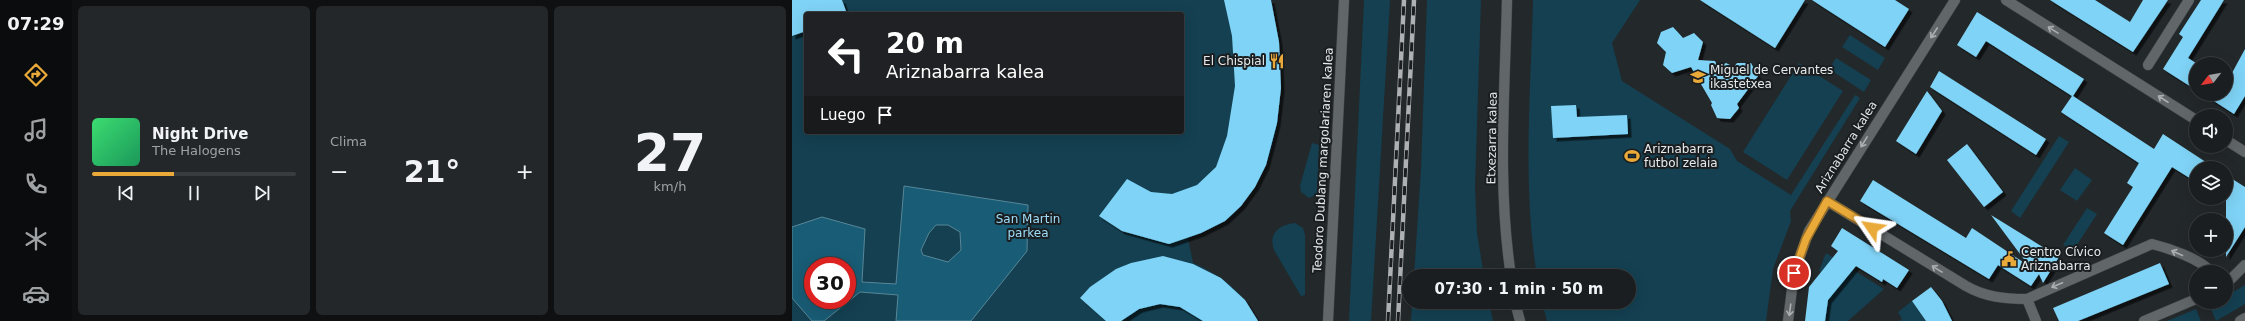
<!DOCTYPE html>
<html lang="es">
<head>
<meta charset="utf-8">
<style>
  :root { --surface:#1a1e20; --page:#232729; --text:#f1f3f6; --muted:#9fa2a5; --line:#383c3e; --accent:#eaaa39 }
  body { margin:0; font-family:"DejaVu Sans",sans-serif; background:var(--page); color:var(--text); height:100vh; display:flex; flex-direction:column; font-size:15px; white-space:nowrap }
  * { box-sizing:border-box; margin:0 }
  p { font-size:13px; color:var(--muted) }
  .icon { flex:none; width:22px; height:22px; fill:none; stroke:currentColor; stroke-width:2; stroke-linecap:round; stroke-linejoin:round }
  .map { position:relative; flex:1; overflow:hidden }
  .drawer { display:flex; flex-direction:column; gap:6px; padding:6px; background:#0e1012; width:720px }
  .drawer>* { flex:none }
  .top-card { position:absolute; left:12px; top:12px; width:380px; height:122px; border-radius:4px; box-shadow:0 4px 16px #0002,0 0 0 1px var(--line); background:#202124; color:#fff; overflow:hidden }
  .needle { width:26px; rotate:239deg }
  .buttons { position:absolute; left:1397px; top:57px; display:grid; gap:8px }
  .buttons a { display:grid; place-items:center; width:44px; height:44px; border-radius:50%; background:var(--surface); box-shadow:0 4px 16px #0002,0 0 0 1px var(--line); font-size:20px }
  .speed { position:absolute; left:12px; top:257px; display:flex; gap:8px; font-size:20px; font-weight:700; text-align:center }
  .speed>* { display:grid; place-content:center; width:52px; height:52px; border-radius:50%; background:var(--surface); box-shadow:0 4px 16px #0002,0 0 0 1px var(--line); line-height:1 }
  .speed .limit { border:6px solid #d22; background:#fff; color:#111 }
  .pin { position:absolute; display:grid; place-items:center; width:34px; height:34px; color:#fff; margin:-17px; border:2px solid #fff; border-radius:50%; box-shadow:0 1px 4px #0007 }
  .me { position:absolute; width:44px; margin:-22px; rotate:302deg; stroke-linejoin:round; filter:drop-shadow(0 0 3px #0008) }
  .turn { display:flex; align-items:center; gap:14px; height:84px; padding:0 16px; font-size:18px }
  .turn .icon { width:52px; height:52px; stroke-width:2.5 }
  .turn b { display:block; font-size:28px; line-height:34px }
  .then { display:flex; align-items:center; height:38px; padding:0 16px; background:#0003; gap:8px; font-size:15px }
  .big { font-size:30px; font-weight:800; line-height:1.1 }
  .drawer .card { flex:1; display:flex; flex-direction:column; justify-content:center; gap:6px; min-width:0; padding:0 14px; border-radius:6px; background:var(--page) }
  .drawer .dial { align-items:center; gap:0 }
  .dial b { font-size:52px; line-height:1 }
  .song { display:flex; align-items:center; gap:12px }
  .cover { width:48px; height:48px; border-radius:6px; background:linear-gradient(135deg,hsl(140 70% 55%),hsl(150 70% 35%)) }
  .played { height:4px; border-radius:2px; background:linear-gradient(90deg,var(--accent) 40%,var(--line) 40%) }
  .keys { display:flex; justify-content:space-around; direction:ltr }
  .heat { display:flex; justify-content:space-between; align-items:center; font-size:22px; direction:ltr }
  .drawer .tiles { flex:1; display:grid; gap:6px; grid-template-columns:repeat(3,1fr) }
  .trip { position:absolute; left:610px; top:269px; width:234px; height:40px; border-radius:20px; background:var(--surface); box-shadow:0 4px 16px #0002,0 0 0 1px var(--line); font-weight:800; line-height:40px; text-align:center }
  main { display:flex; flex:1; min-height:0 }
  .tab-bar { display:flex; flex-direction:column; width:72px; justify-content:space-around; align-items:center; background:#0a0c0d; color:var(--muted) }
  .tab-bar .icon { width:28px; height:28px }
  .tab-bar .current { color:var(--accent) }
  .tab-bar b { font-size:18px; color:var(--text) }
  .map>svg:first-child { display:block }
  .green { fill:#144051; fill-rule:evenodd }
  .water { fill:#195c75; stroke:#578798; fill-rule:evenodd }
  .building { fill:#7fd3f6; filter:url(#shadow) }
  .lines { fill:none; stroke-linecap:round; stroke-linejoin:round }
  .pedestrian-casing { stroke:#414547; stroke-width:11 }
  .minor-casing { stroke:#414547; stroke-width:11 }
  .secondary-casing { stroke:#414547; stroke-width:11 }
  .pedestrian { stroke:#616669; stroke-width:10 }
  .minor { stroke:#616669; stroke-width:10 }
  .secondary { stroke:#616669; stroke-width:10 }
  .rail-casing { stroke:#aeb1b3; stroke-width:4.5 }
  .rail { stroke:#1a1e20; stroke-width:3; stroke-dasharray:9; stroke-linecap:butt }
  .oneway { stroke:#abafb0 }
  .route-casing { stroke:#986e25; stroke-width:10 }
  .route { stroke:#eaaa39; stroke-width:7 }
  .labels { text-anchor:middle; stroke-width:4; stroke-linejoin:round; paint-order:stroke }
  .poi-label { font-size:12px; fill:#e7eaeb; stroke:#1a1e20; text-anchor:start }
  .street-label { font-size:12px; fill:#e7eaeb; stroke:#1a1e20 }
  .park-label { font-size:12px; fill:#9eddfa; stroke:#1a1e20 }
</style>
</head>
<body>
<main>
<nav class="tab-bar">
<b>07:29</b>
<svg class="icon current" aria-label="directions" viewBox="0 0 24 24"><path d="M12 3l9 9-9 9-9-9zM9 14v-3h6M13 9l2 2-2 2"/></svg>
<svg class="icon" aria-label="music" viewBox="0 0 24 24"><path d="M9 18V5l10-2v13"/><circle cx="6" cy="18" r="3"/><circle cx="16" cy="16" r="3"/></svg>
<svg class="icon" aria-label="phone" viewBox="0 0 24 24"><path d="M5 4h4l2 5-3 2q2 4 5 5l2-3 5 2v4C11 20 4 13 5 4z"/></svg>
<svg class="icon" aria-label="climate" viewBox="0 0 24 24"><path d="M12 3v18M4 7l16 10M4 17L20 7"/></svg>
<svg class="icon" aria-label="car" viewBox="0 0 24 24"><path d="M5 17H2v-5l4-1 3-4h7l3 4 3 1v5h-3M9 17h6M6 11h13"/><circle cx="7" cy="17" r="2"/><circle cx="17" cy="17" r="2"/></svg>
</nav>
<section class="drawer">
<div class="tiles">
<div class="card">
<div class="song"><i class="cover"></i><div><b>Night Drive</b><p>The Halogens</p></div></div>
<div class="played"></div>
<div class="keys"><svg class="icon" aria-label="previous" viewBox="0 0 24 24"><path d="M18 5L8 12l10 7zM5 5v14"/></svg><svg class="icon" aria-label="pause" viewBox="0 0 24 24"><path d="M8 5v14M16 5v14"/></svg><svg class="icon" aria-label="next" viewBox="0 0 24 24"><path d="M6 5l10 7-10 7zM19 5v14"/></svg></div>
</div>
<div class="card"><p>Clima</p>
<div class="heat"><a>−</a><b class="big">21°</b><a>+</a></div>
</div>
<div class="card dial"><b>27</b><p>km/h</p></div>
</div>
</section>
<div class="map">
<svg width="1453" height="321" viewBox="0 0 1453 321">
  <defs>
    <filter id="shadow"><feDropShadow dx="3.5" dy="3.5" stdDeviation="0" flood-color="#0009"/></filter>
  </defs>
  <rect width="100%" height="100%" fill="#23282a"/>
  <path class="green" d="M50,0H479C497,87 497,204 396,238L401,263C429,275 453,293 465,321H0V36L14,31V132H390V14H55ZM21,266H55V300H21Z
    M572,0H598L579,321H557Z
    M635,0H689L683,187L685,233L692,276H622L629,169Z
    M741,0H848L820,43L830,81L938,149L945,161L999,195L1063,95L1068,98L998,211L999,221L981,269L974,321H755L750,302H837V276H745C730,185 739,92 741,0Z
    M1058,35L1093,58L1086,70L1050,47Z
    M1044,58L1079,80L1072,92L1037,69Z
    M1007,63L1051,91L995,180L951,152Z
    M1267,136L1277,142L1228,218L1219,211Z
    M520,143L527,145L525,194L517,198L509,192L508,186Z
    M1283,168L1300,180L1285,201L1268,190Z
    M1295,208L1305,214L1281,251L1271,245Z
    M503,223L511,228L513,235V295L509,296L482,250C476,233 487,225 503,223Z
    M1034,253L1092,289L1056,321H1033L1036,299L1034,266L1029,272L1027,271Z
    M1453,285V304L1424,321L1417,304L1434,302V296Z
    M1120,301L1134,321H1107L1110,319L1106,312Z
    M620,302H697L701,321H619Z
    M1404,309L1409,321H1375Z"/>
  <path class="water" d="M112,186L236,205L235,251L179,321H104L106,295L68,292L32,321H20L0,298V227L30,217L73,229L70,282L104,284ZM144,225H156L168,232L169,250L156,262L131,255L129,250L137,233ZM21,266H55V300H21Z"/>
  <path class="building" d="M0,0H50L55,14H14V31L0,36Z
    M432,0H479L487,42L489,88L485,123L474,165L463,187L449,206L433,221L409,233L377,244L330,231L307,216L335,179L359,192L380,194L405,185L424,167L435,136L443,86L440,36Z
    M908,0H1013L983,48Z
    M1020,0H1103L1117,9L1093,47Z
    M1258,0H1303L1338,22L1351,0H1376L1341,52Z
    M1409,0H1432L1396,58L1404,63V90L1371,69L1391,37L1387,34Z
    M1185,12L1292,79L1281,96L1362,149L1371,134L1423,168H1404V182L1380,167L1331,245L1312,233L1341,187L1335,183L1347,163L1269,112L1280,96L1194,41L1184,57L1165,45Z
    M881,27L891,38L902,33L911,42L906,60L923,61L926,67L934,63L942,67L945,63H959L966,76L945,104L947,108L938,119L925,118L919,105L920,103L899,67L880,73L871,65L874,52L865,43L869,32Z
    M1453,49V96L1442,114L1411,94H1434V84Z
    M1147,71L1254,139L1244,155L1138,87Z
    M1135,91L1150,111L1124,154L1104,141Z
    M784,105L785,117L835,115L836,134L761,138L759,106Z
    M1175,144L1211,192L1192,207L1155,160Z
    M1434,175L1453,187V227L1434,257Z
    M1081,180L1174,238L1180,228L1237,266L1199,215L1267,257L1251,283L1247,274L1239,286L1206,265L1197,279L1068,201Z
    M1050,228L1117,270L1105,288L1091,279L1090,282L1064,266L1036,300L1033,321H1013L1017,287L1046,251L1039,246Z
    M371,256L401,264L429,278L453,300L466,321H411L388,307L368,304L347,309L329,321H314L288,298L298,287L324,269L339,263Z
    M1368,263L1377,284L1286,321H1267L1261,308Z
    M1139,287L1150,301L1160,321H1134L1120,301Z"/>
  <g class="lines">
    <g class="pedestrian-casing">
      <path id="pedestrian" d="M1356,65L1397,0"/>
    </g>
    <g class="minor-casing">
      <path id="minor" d="M715,0C713,91 705,185 719,276
        M1214,0L1404,120
        M1434,140L1453,152
        M1035,201L1174,286C1193,297 1213,299 1235,299L1360,244C1376,248 1409,259 1419,272
        M1235,299L1244,321
        M723,302L728,321
        M536,321L552,0
        M996,321L1002,273L1017,231L1163,0
        M1448,321L1453,318"/>
    </g>
    <g class="secondary-casing">
      <path id="secondary" d="M1434,284L1453,265
        M1352,321L1404,299"/>
    </g>
    <use href="#pedestrian" class="pedestrian"/>
    <use href="#minor" class="minor"/>
    <use href="#secondary" class="secondary"/>
    <g class="rail-casing">
      <path id="rail" d="M596,321L612,0
        M606,321L622,0"/>
    </g>
    <use href="#rail" class="rail"/>
  </g>
  <defs><path id="oneway-shaft" d="M-6 0H5M1.5-3L5.5 0L1.5 3" fill="none" stroke-width="1.6" stroke-linecap="round" stroke-linejoin="round"/></defs>
  <g class="oneway">
    <use href="#oneway-shaft" transform="translate(1261 30) rotate(-148)"/>
    <use href="#oneway-shaft" transform="translate(1142 33) rotate(123)"/>
    <use href="#oneway-shaft" transform="translate(1371 99) rotate(-147)"/>
    <use href="#oneway-shaft" transform="translate(1072 142) rotate(122)"/>
    <use href="#oneway-shaft" transform="translate(1385 253) rotate(-156)"/>
    <use href="#oneway-shaft" transform="translate(1145 269) rotate(-148)"/>
    <use href="#oneway-shaft" transform="translate(1265 285) rotate(157)"/>
    <use href="#oneway-shaft" transform="translate(998 310) rotate(97)"/>
  </g>
  <g class="lines">
    <g class="route-casing">
      <path id="route" d="M1002,273L1014,239L1035,201L1080,228"/>
    </g>
    <use href="#route" class="route"/>
  </g>
  <defs>
    <g id="restaurant-bare" transform="scale(1.2)"><path d="M-5-6h1v4h1v-4h1v4h1v-4h1v5L-1.5 .5V6h-2V.5L-5-1ZM5-6V6H3V1.5H1.5Q1.5-4 5-6Z" fill="#eaaa39" stroke="#1a1e20" stroke-width="2.5" paint-order="stroke"/></g>
    <g id="school-bare" transform="scale(1.2)"><path d="M0-5L7-2L0 1L-7-2ZM-4 1L0 2.5L4 1V4Q0 6-4 4Z" fill="#eaaa39" stroke="#1a1e20" stroke-width="2.5" paint-order="stroke"/></g>
    <g id="stadium-bare" transform="scale(1.2)"><path d="M0-5a6.5 5 0 1 0 0 10a6.5 5 0 1 0 0-10ZM-3.5-1.8h7v3.6h-7Z" fill="#eaaa39" stroke="#1a1e20" stroke-width="2.5" paint-order="stroke"/></g>
    <g id="civic-bare" transform="scale(1.2)"><path d="M-.6-6.5H3V-4.5H.6V-3L4-1V1h2V6H-6V1h2V-1L-.6-3ZM-1.2 2.5V6h2.4V2.5Z" fill="#eaaa39" stroke="#1a1e20" stroke-width="2.5" paint-order="stroke"/></g>
  </defs>
  <g fill-rule="evenodd">
    <use href="#restaurant-bare" x="485" y="61"/>
    <use href="#school-bare" x="906" y="77"/>
    <use href="#stadium-bare" x="840" y="156"/>
    <use href="#civic-bare" x="1217" y="259"/>
  </g>
  <g class="labels">
    <g class="poi-label">
      <text x="473" y="65" text-anchor="end">El Chispial</text>
      <text x="918" y="74">Miguel de Cervantes<tspan x="918" dy="14">ikastetxea</tspan></text>
      <text x="852" y="153">Ariznabarra<tspan x="852" dy="14">futbol zelaia</tspan></text>
      <text x="1229" y="256">Centro Cívico<tspan x="1229" dy="14">Ariznabarra</tspan></text>
    </g>
    <g class="street-label">
      <text transform="translate(700 138) rotate(-89)" y="4">Etxezarra kalea</text>
      <text transform="translate(1054 147) rotate(-58)" y="4">Ariznabarra kalea</text>
      <text transform="translate(531 160) rotate(-87)" y="4">Teodoro Dublang margolariaren kalea</text>
    </g>
    <g class="park-label">
      <text x="236" y="223">San Martin<tspan x="236" dy="14">parkea</tspan></text>
    </g>
  </g>
</svg>
<div class="buttons">
<a><svg class="needle" viewBox="-14 -14 28 28"><path d="M0-13l5 13h-10z" fill="#e53935"/><path d="M0 13l5-13h-10z" fill="#9fa2a5"/></svg></a>
<a><svg class="icon" aria-label="sound" viewBox="0 0 24 24"><path d="M4 9h4l5-4v14l-5-4H4zM17 9q2 3 0 6"/></svg></a>
<a><svg class="icon" aria-label="layers" viewBox="0 0 24 24"><path d="M12 4l9 5-9 5-9-5zM3 14l9 5 9-5"/></svg></a>
<a>+</a>
<a>−</a>
</div>
<div class="speed"><div class="limit">30</div></div>
<div class="pin" style="left:1002px;top:273px;background:#d93025"><svg class="icon" aria-label="arrive" viewBox="0 0 24 24"><path d="M6 21V4h12l-3 4 3 4H6"/></svg></div>
<svg class="me" style="left:1080px;top:228px" viewBox="-20 -20 40 40"><path d="M0-17L14 15 0 8-14 15z" fill="#eaaa39" stroke="#fff" stroke-width="4"/></svg>
<div class="trip">07:30 · 1 min · 50 m</div>
<div class="top-card">
<div class="turn"><svg class="icon" aria-label="left" viewBox="0 0 24 24"><path d="M17 20v-9H6M10 6l-5 5 5 5"/></svg><div><b>20 m</b>Ariznabarra kalea</div></div>
<div class="then">Luego<svg class="icon" aria-label="arrive" viewBox="0 0 24 24"><path d="M6 21V4h12l-3 4 3 4H6"/></svg></div>
</div>
</div>
</main>
</body>
</html>
